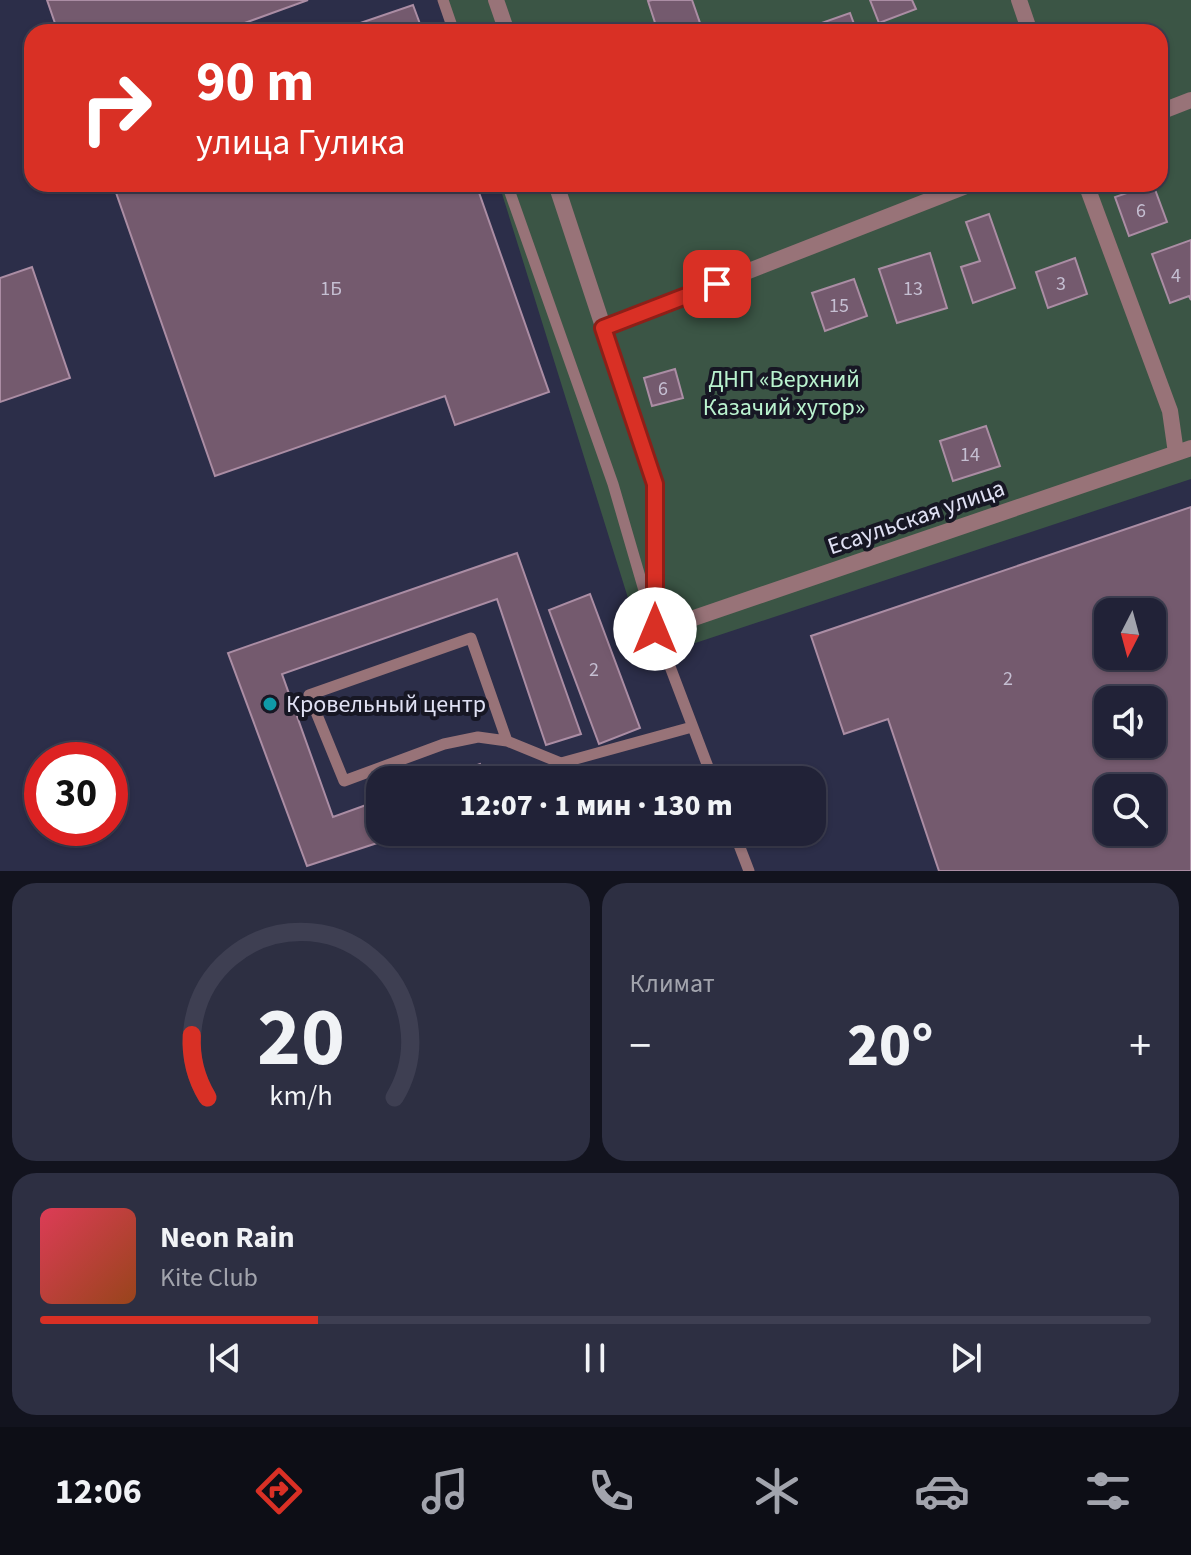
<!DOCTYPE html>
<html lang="ru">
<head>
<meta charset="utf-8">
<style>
  :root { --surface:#212237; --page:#2d2f42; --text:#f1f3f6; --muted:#a2a4ad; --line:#3e3f52; --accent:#d93025 }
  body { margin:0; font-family:"Source Sans 3",sans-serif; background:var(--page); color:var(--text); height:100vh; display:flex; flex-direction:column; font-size:30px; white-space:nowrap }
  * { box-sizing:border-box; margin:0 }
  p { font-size:26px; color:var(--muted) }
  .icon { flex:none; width:44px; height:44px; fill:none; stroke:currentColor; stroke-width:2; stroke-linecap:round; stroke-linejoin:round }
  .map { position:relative; height:871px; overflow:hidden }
  .panel { display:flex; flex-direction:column; gap:12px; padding:12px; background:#12131e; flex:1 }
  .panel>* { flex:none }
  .guide { position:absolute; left:24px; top:24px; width:1144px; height:168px; border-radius:24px; box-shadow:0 2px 6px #0004,0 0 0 2px var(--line); background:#d93025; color:#fff; overflow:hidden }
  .needle { width:52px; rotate:186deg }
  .fabs { position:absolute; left:1094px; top:598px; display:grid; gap:16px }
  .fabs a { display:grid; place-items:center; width:72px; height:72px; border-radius:16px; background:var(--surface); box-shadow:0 2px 6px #0004,0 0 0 2px var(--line); font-size:40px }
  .speed { position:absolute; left:24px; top:742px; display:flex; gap:16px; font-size:40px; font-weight:700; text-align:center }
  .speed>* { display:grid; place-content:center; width:104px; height:104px; border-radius:50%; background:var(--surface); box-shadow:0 2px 6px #0004,0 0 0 2px var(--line); line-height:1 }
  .speed .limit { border:12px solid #d22; background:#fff; color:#111 }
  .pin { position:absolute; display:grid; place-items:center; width:68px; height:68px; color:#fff; margin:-34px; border-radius:16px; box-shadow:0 4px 12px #0006 }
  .me { position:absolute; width:88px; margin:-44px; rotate:0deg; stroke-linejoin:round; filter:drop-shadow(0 0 6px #0008) }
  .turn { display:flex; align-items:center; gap:28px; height:168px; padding:0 40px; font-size:36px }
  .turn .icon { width:104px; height:104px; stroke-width:2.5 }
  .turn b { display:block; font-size:56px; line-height:68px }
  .big { font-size:60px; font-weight:800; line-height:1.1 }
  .panel .widget { flex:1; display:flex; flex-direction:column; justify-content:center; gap:12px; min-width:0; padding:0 28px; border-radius:24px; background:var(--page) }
  .panel .dial { align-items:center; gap:0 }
  .dial svg { height:208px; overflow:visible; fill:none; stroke:var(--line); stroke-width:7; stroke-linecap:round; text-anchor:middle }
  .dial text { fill:var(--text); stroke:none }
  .song { display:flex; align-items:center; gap:24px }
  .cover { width:96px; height:96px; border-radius:12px; background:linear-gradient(135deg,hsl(350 70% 55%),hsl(20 70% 35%)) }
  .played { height:8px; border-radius:4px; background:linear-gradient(90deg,var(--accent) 25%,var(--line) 25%) }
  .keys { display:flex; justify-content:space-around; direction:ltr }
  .heat { display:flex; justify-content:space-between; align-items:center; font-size:44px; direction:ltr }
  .panel .tiles { flex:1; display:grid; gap:12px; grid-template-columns:1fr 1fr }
  .widget:last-child { grid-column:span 2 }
  .trip { position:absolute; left:366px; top:766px; width:460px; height:80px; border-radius:24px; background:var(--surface); box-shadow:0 2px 6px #0004,0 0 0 2px var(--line); font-weight:800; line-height:80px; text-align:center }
  .tabs { display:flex; height:128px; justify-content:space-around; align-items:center; background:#0d0e16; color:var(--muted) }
  .tabs .icon { width:56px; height:56px }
  .tabs .current { color:var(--accent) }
  .tabs b { font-size:36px; color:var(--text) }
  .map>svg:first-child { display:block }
  .green { fill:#3b5545 }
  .building { fill:#745a6e; stroke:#ab8da4; stroke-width:2; fill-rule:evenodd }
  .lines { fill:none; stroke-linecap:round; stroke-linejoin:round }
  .lane { stroke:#987378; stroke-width:11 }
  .street { stroke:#987378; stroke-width:16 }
  .route-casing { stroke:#8d1f18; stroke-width:20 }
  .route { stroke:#d93025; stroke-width:14 }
  .culture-dot { fill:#0f9aa8; stroke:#171724; stroke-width:3 }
  .labels { text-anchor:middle; stroke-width:8; stroke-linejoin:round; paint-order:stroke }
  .number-label { font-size:20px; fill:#c5bfd2 }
  .park-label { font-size:24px; fill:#baf3cf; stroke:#171724 }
  .street-label { font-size:24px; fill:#e0e1f4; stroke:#171724 }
  .poi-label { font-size:24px; fill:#e0e1f4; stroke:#171724; text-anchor:start }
</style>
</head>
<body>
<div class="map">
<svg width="1191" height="871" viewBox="0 0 1191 871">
  <rect width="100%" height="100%" fill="#2c2e49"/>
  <path class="green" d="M442,0H1191V479L647,659L499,184H1160V32H452Z"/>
  <path class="building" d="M47,0H308L220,32H58Z
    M652,0H692L700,23L675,32H658L648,1Z
    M870,0H912L916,9L879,23Z
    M413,5L423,32H334Z
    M850,13L857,32H812L810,27Z
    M113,184H476L549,392L455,425L445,396L215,476Z
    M1153,184L1167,222L1129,236L1115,197Z
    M989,214L1015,288L973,303L961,267L980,261L966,222Z
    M1191,240V300L1189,296L1170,303L1152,254Z
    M930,253L947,308L897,323L879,269Z
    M1075,258L1087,294L1048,308L1036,272Z
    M32,267L70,378L0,402V278Z
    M854,279L867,316L825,331L812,293Z
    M675,369L683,398L652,406L644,378Z
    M986,426L1000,466L953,481L940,441Z
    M1191,507V871H939L888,719L844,734L811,636ZM1108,612H1152V656H1108ZM1108,700H1152V744H1108ZM1108,788H1152V832H1108Z
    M517,553L581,734L546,745L497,599L282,674L333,817L380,800V832H411L307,866L228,653Z
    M590,594L640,728L599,744L549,610Z
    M480,764L486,780H435Z"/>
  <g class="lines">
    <path class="lane" d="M443,0L454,32
      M507,184L613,484L650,611
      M655,627L713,780
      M507,741L471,638L309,695L344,781L444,744L478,737L507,741L561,763L692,727
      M734,832L749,871"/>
    <path class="street" d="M496,0L507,32
      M1019,0L1030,32
      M1160,112L1191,100
      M556,184L655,484V629
      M1086,184L1170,411L1176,453
      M603,328L971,184
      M656,631L1191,448"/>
  </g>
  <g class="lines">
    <g class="route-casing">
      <path id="route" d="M655,629V484L603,328L717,284"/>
    </g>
    <use href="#route" class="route"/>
  </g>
  <circle class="culture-dot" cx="270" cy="704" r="8"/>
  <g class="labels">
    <g class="number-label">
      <text x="1141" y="217">6</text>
      <text x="1176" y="282">4</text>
      <text x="1061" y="290">3</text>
      <text x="331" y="295">1Б</text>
      <text x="913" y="295">13</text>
      <text x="839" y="312">15</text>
      <text x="663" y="395">6</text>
      <text x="970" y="461">14</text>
      <text x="594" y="676">2</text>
      <text x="1008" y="685">2</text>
    </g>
    <g class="park-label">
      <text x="784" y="387">ДНП «Верхний<tspan x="784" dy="28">Казачий хутор»</tspan></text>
    </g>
    <g class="street-label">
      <text transform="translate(916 517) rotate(-19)" y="8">Есаульская улица</text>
    </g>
    <g class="poi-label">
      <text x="286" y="712">Кровельный центр</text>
    </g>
  </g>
</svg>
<div class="fabs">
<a><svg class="needle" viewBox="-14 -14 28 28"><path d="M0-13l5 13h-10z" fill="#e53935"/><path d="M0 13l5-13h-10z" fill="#a2a4ad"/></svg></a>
<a><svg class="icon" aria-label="sound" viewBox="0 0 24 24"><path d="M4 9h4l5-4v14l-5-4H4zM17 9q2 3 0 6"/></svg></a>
<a><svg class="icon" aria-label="search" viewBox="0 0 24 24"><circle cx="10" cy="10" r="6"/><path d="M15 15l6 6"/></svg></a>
</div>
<div class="speed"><div class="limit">30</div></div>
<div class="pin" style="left:717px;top:284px;background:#d93025"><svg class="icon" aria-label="arrive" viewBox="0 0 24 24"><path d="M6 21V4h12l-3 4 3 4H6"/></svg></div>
<svg class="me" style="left:655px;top:629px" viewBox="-20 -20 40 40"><circle r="19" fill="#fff"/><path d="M0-13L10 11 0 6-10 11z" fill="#d93025"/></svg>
<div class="trip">12:07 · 1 мин · 130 m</div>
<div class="guide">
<div class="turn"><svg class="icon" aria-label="right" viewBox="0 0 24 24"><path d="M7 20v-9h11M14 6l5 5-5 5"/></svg><div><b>90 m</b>улица Гулика</div></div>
</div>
</div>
<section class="panel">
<div class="tiles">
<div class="widget dial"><svg viewBox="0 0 100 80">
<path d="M14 69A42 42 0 1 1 86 69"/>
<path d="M14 69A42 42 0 0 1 8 45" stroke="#d93025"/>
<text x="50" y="56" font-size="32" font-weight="700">20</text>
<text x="50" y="72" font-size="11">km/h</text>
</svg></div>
<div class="widget"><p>Климат</p>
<div class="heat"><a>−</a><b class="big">20°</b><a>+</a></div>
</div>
<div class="widget">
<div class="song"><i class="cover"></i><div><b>Neon Rain</b><p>Kite Club</p></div></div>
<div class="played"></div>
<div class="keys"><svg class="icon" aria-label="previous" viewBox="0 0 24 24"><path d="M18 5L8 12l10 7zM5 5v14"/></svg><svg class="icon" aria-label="pause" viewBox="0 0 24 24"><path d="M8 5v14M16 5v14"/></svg><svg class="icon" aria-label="next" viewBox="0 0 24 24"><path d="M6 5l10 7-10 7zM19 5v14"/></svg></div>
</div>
</div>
</section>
<nav class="tabs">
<b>12:06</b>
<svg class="icon current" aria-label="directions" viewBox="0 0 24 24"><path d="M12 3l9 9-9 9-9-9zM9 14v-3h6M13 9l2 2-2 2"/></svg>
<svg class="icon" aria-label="music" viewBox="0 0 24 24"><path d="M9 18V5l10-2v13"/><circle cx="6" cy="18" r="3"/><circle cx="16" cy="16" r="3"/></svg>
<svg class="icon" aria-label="phone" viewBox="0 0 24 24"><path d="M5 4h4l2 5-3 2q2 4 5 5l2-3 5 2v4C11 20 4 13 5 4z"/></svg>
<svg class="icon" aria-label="climate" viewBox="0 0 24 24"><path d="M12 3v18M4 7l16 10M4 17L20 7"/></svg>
<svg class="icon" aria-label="car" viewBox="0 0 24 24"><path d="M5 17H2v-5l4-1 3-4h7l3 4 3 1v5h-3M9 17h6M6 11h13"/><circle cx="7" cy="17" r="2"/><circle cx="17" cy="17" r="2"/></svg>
<svg class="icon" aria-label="filters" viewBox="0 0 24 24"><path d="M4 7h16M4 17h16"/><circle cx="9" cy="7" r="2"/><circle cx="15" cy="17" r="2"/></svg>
</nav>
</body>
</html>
